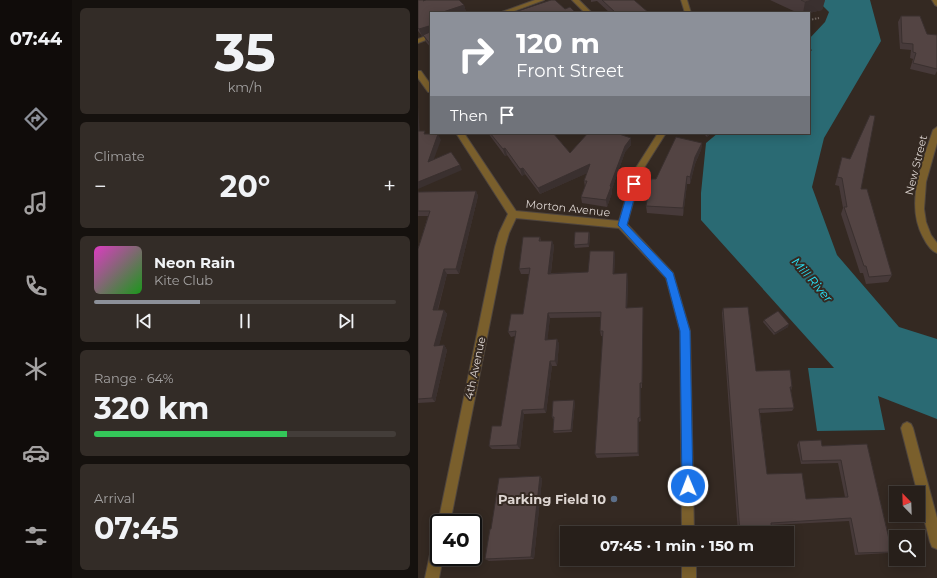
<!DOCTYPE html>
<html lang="en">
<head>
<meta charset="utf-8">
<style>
  :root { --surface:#271f1a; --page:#332c27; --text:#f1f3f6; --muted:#a4a2a2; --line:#433d39; --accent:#8c9099 }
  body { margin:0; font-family:Montserrat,sans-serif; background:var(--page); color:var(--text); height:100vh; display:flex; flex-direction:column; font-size:15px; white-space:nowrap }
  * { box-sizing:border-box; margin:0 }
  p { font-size:13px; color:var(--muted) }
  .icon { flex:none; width:22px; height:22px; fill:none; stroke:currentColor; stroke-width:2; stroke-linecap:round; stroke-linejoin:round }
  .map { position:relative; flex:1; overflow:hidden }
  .side { display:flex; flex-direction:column; gap:8px; padding:8px; background:#15110e; width:346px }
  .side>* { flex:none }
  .banner { position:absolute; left:12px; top:12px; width:380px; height:122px; border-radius:0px; box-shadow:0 2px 10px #0003,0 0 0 1px var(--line); background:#8c9099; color:#fff; overflow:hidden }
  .needle { width:26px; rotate:337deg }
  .controls { position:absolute; left:471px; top:486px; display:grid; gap:8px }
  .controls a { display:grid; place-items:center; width:36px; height:36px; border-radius:0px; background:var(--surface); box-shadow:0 2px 10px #0003,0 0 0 1px var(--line); font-size:20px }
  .speed { position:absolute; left:12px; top:514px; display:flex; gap:8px; font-size:20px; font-weight:700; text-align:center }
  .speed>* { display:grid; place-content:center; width:52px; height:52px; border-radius:50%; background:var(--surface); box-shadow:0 2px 10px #0003,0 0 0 1px var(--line); line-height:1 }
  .speed .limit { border:2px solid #111; border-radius:6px; background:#fff; color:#111 }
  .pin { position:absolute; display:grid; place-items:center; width:34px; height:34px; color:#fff; margin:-17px; border-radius:8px; box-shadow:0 2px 6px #0006 }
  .me { position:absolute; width:44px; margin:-22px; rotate:359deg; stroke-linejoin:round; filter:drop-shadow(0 0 3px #0008) }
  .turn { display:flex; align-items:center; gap:14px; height:84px; padding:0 20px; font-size:18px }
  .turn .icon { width:52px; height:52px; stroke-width:2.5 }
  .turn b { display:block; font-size:28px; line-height:34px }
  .then { display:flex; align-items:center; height:38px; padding:0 20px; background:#0003; gap:8px; font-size:15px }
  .big { font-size:30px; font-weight:700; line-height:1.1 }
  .side .card { flex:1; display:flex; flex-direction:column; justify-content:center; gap:6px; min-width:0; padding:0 14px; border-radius:6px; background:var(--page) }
  .side .dial { align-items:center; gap:0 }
  .dial b { font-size:52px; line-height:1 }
  .song { display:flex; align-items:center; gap:12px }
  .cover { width:48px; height:48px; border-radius:6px; background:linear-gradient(135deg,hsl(310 70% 55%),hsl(120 70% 35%)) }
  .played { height:4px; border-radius:2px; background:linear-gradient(90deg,var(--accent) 35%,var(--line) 35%) }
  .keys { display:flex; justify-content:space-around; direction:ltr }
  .heat { display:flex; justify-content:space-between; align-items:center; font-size:22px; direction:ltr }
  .charge { height:6px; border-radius:3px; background:linear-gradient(90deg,#34c759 64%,var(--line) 0) }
  .trip { position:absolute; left:142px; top:526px; width:234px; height:40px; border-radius:0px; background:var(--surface); box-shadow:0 2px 10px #0003,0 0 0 1px var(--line); font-weight:700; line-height:40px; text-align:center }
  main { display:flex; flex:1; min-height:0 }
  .menu { display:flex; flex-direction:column; width:72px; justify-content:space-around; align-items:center; background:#100c0a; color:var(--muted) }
  .menu .icon { width:28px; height:28px }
  .menu .selected { color:var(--accent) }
  .menu b { font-size:18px; color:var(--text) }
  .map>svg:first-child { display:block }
  .water { fill:#2a6a73 }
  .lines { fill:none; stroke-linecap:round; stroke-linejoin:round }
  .minor-casing { stroke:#4f453e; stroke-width:2 }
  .path { stroke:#716761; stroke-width:2; stroke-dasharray:1.5 1.5; stroke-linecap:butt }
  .minor { fill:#7a5f2c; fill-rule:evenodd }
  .wall { fill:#473a3a }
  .shaded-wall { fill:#3a302f }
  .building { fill:#534443; stroke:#3a302f }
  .route { fill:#1a73e8; stroke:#114b97 }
  .service-dot { fill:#5c6f8a; stroke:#342922; stroke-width:1.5 }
  .labels { text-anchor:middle; stroke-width:4; stroke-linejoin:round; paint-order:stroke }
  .street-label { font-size:11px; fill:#ded6d2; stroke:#342922 }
  .water-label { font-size:12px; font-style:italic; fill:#27e5fb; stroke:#342922 }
  .near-poi-label { font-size:13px; font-weight:bold; fill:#ded6d2; stroke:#342922; text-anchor:end }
</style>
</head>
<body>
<main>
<nav class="menu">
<b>07:44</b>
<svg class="icon selected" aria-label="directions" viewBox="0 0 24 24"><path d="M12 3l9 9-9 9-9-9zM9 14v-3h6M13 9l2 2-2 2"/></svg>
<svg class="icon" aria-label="music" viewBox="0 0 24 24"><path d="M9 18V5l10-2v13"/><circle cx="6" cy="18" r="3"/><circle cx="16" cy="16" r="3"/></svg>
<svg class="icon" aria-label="phone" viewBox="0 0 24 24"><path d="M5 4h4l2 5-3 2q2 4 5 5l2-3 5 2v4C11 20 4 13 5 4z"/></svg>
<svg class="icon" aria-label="climate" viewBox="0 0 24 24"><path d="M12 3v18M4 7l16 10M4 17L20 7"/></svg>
<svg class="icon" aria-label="car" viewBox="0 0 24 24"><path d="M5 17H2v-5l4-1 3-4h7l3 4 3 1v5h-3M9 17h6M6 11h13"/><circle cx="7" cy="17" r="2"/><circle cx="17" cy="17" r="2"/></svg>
<svg class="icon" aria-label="filters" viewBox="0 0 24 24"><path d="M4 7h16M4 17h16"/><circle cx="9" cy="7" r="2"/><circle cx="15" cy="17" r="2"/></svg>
</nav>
<section class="side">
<div class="card dial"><b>35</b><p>km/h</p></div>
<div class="card"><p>Climate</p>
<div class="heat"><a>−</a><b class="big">20°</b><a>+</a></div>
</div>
<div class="card">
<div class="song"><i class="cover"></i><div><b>Neon Rain</b><p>Kite Club</p></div></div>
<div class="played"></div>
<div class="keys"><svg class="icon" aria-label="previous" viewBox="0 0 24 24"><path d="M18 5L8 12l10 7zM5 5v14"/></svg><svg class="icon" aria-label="pause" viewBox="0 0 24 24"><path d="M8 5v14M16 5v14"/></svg><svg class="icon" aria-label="next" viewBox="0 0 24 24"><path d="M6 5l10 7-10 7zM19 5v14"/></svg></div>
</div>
<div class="card"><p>Range · 64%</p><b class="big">320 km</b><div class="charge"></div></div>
<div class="card"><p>Arrival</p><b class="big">07:45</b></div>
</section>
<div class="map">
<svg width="519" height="578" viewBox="0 0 519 578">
  <rect width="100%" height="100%" fill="#342922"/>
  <path class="water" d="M399,0H452L463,41L406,138L394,187L419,255L481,327L519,339V419L460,396L467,430L399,431L390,368H416L283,220V193L288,143L300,133H391V53L394,50L391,48V39L407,22L411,12Z"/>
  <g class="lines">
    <g class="minor-casing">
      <path id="minor" d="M117,0H126L91,13H81Z
        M154,0H161L174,13H167Z
        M263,0H269L273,13H267Z
        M514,0H519V6L517,5Z
        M13,34V38L0,43V39Z
        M0,71H3L13,85V92H10L0,78Z
        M519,127V143L508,182L506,209L508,222L513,235L519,243V253C513,251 508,243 505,237C487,203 504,164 515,130Z
        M38,133H46L98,211L201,221L216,171L240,133H248L224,171L209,224L255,273L272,331L276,533H264L262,331L248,278L201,228L98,218L91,233L87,247L32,523H21V526L20,523L77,247L81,233L90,214Z
        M489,422L493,424L495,428L519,518V549L514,547L512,542L483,428L485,424Z
        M21,538V557H25L21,578H7L14,545L16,540Z
        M264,559H278V578H264Z"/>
    </g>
    <path class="path" d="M391,20L401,18"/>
    <use href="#minor" class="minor"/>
  </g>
  <path class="wall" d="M0,0L46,5L48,12L13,13V48L8,42L6,35L4,36L0,31Z
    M173,0H216L231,13H192L179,1L173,2Z
    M352,0H407L404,10L391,13H380Z
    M483,16L509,34L519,38V71L517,75L492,69L495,59L492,58L493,50L482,49L480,22Z
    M70,133H138L136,134L152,153L170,133H208L204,135L213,145L207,152L194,189V193L189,207L164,203L163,197L167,187L166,181L169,173L122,194L107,174L104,176L89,155L87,156Z
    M285,133H294L289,137Z
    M284,143L283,150L277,164L272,184H269L265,216L229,213L228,206Z
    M424,157L443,189L474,275L470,282L448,284L445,273H442L423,214L425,208L421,186L417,185Z
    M58,191L60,196L41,274H29L20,310H26L29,314L21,345H26L29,350L17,402L0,403V249L10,216H0V192Z
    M171,232L172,235L171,247L157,248L156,245Z
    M122,237L123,241H134L136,246L133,273L170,272L196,251L197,256L196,274L210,279L209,308L225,313L224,388H223V421L221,422V456L179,458L177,454L185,336H183L182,331L183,317L132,318L129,340L139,339L141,344L139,366H134L128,413L106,414L102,449H74L71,446L83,426L97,336L93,337L90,332L105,314L111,274H103L101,269Z
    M305,308L338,371L374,387L373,391L376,408L374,411L342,413L349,474L388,499L427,497L420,463L383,464L379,445L381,441L404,446L449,444L474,552L470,553L437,555L431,521L353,525L354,533H320L304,313Z
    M346,320L370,327L356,335L345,322Z
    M157,402L154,432L136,433L135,431L136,419H135L134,417Z
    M122,476L124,479L116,559L71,561L67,559L73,529Z"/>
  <path class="shaded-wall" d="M394,0H407L404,10L391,13H385L387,2Z
    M46,5L48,12L44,13H22Z
    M11,26L13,33L4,36L1,29Z
    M0,106L2,136L0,132Z
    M196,133H208L196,139Z
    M289,133H294L289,137Z
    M20,134L23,140L13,167L10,162Z
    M213,138V145L207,152L194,189V193L189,207L188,200L192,186L207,146Z
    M284,143L283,150L277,164L272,184V177L277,157Z
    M87,148L89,155L87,156L85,149Z
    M172,164L174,171L122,194L120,188Z
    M42,165L44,170L0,189V182Z
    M105,168L107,174L104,176L102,169Z
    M269,176V184L265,216V208Z
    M58,191L60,196L41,274L38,269Z
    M171,232L172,235L171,247L170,244Z
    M134,241L136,246L132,279L130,274Z
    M196,251L197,256L196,279L195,274Z
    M26,269L29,274L18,315L15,310Z
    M209,273L210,279L209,313L208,308Z
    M26,310L29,314L20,350L16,346Z
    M130,313L132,318L129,344L127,340Z
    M371,324L370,327L356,335L357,333Z
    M139,339L141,344L139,366L137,361Z
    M26,345L29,350L17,402L14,398Z
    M132,361L134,366L128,413L126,409Z
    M222,383L223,388V421L222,417Z
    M156,400L157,402L154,432L153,430Z
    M104,410L106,414L102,449L99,445Z
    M220,418L221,422V456L220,453Z
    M122,476L124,479L116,559L113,557Z"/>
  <path class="building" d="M0,0H6L5,1L8,0H41L46,5L22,13H13V45L5,35L12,32L11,26L1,29L0,28Z
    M133,0H137L147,9L152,7L158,13H94Z
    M184,0H216L231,13H198Z
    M383,0H394L387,2Z
    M483,16H502L509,34L519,35V69L495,63L498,53L495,52V44L484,43Z
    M452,115L457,116L443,189H449L474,275L451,277L448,266H446L426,207H429L424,178L419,177L424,157L432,159Z
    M0,131H7L6,134H20L10,162L33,152L42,165L0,182Z
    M72,133H135L152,153L170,133H198L213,138L207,146L192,186L193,187L188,200L163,197L169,181H166L172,164L120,188L105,168L102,169L87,148L85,149Z
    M258,137L284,143L277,157L272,177L269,176L265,208L228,206L233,179H238Z
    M58,191L38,269H26L15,310H26L16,346L26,345L14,398L0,399V249L12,211H0V192Z
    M157,232H171L170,244L156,245Z
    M105,237H122L121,241H134L130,274L170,272L172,251H196L195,274L209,273L208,308L225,307L224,383H222V417L220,418V453L177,454L185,331H182L183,312L130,313L127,340L139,339L137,361H132L126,409L104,410L99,445L71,446L74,426H83L98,331L90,332L93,314H105L112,268L101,269Z
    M330,307L338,371L372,370L374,387H372L376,408L341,409L349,474L384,473L388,499L430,497L423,460L384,461L381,441L403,440L404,446L449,444L474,552L440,553L433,518L353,523L354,533H322L305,308Z
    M360,311L371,324L357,333L346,320Z
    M156,400L153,430L135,431L136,417H134L135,401Z
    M122,476L113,557L67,559L72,529H73L81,478Z"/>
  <path class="route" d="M216,181L220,184L209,225L255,273L272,331L275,486L273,490L270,492L266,490L264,486L262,331L248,278L200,225L212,184Z"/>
  <circle class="service-dot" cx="196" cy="499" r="4"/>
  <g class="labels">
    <g class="street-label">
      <text transform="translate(498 165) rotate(-76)" y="4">New Street</text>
      <text transform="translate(150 208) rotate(6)" y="4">Morton Avenue</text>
      <text transform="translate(57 368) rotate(-78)" y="4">4th Avenue</text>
    </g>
    <g class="water-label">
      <text transform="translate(394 280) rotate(49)" y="4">Mill River</text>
    </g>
    <g class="near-poi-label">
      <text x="188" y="504">Parking Field 10</text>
    </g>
  </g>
</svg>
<div class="controls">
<a><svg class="needle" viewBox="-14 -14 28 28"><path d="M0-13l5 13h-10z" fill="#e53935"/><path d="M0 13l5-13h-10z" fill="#a4a2a2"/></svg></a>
<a><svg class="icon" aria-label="search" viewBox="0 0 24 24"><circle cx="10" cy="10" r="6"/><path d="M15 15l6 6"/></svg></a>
</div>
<div class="speed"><div class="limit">40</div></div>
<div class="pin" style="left:216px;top:184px;background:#d93025"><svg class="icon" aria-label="arrive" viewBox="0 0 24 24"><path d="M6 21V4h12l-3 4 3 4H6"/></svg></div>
<svg class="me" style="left:270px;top:486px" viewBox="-20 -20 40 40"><circle r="17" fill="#1a73e8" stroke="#fff" stroke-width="3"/><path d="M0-11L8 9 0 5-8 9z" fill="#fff"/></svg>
<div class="trip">07:45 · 1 min · 150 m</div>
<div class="banner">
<div class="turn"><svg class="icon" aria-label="right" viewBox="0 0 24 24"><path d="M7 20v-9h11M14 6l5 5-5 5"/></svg><div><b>120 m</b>Front Street</div></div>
<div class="then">Then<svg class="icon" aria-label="arrive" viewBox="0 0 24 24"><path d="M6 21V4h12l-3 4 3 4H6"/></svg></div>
</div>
</div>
</main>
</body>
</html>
